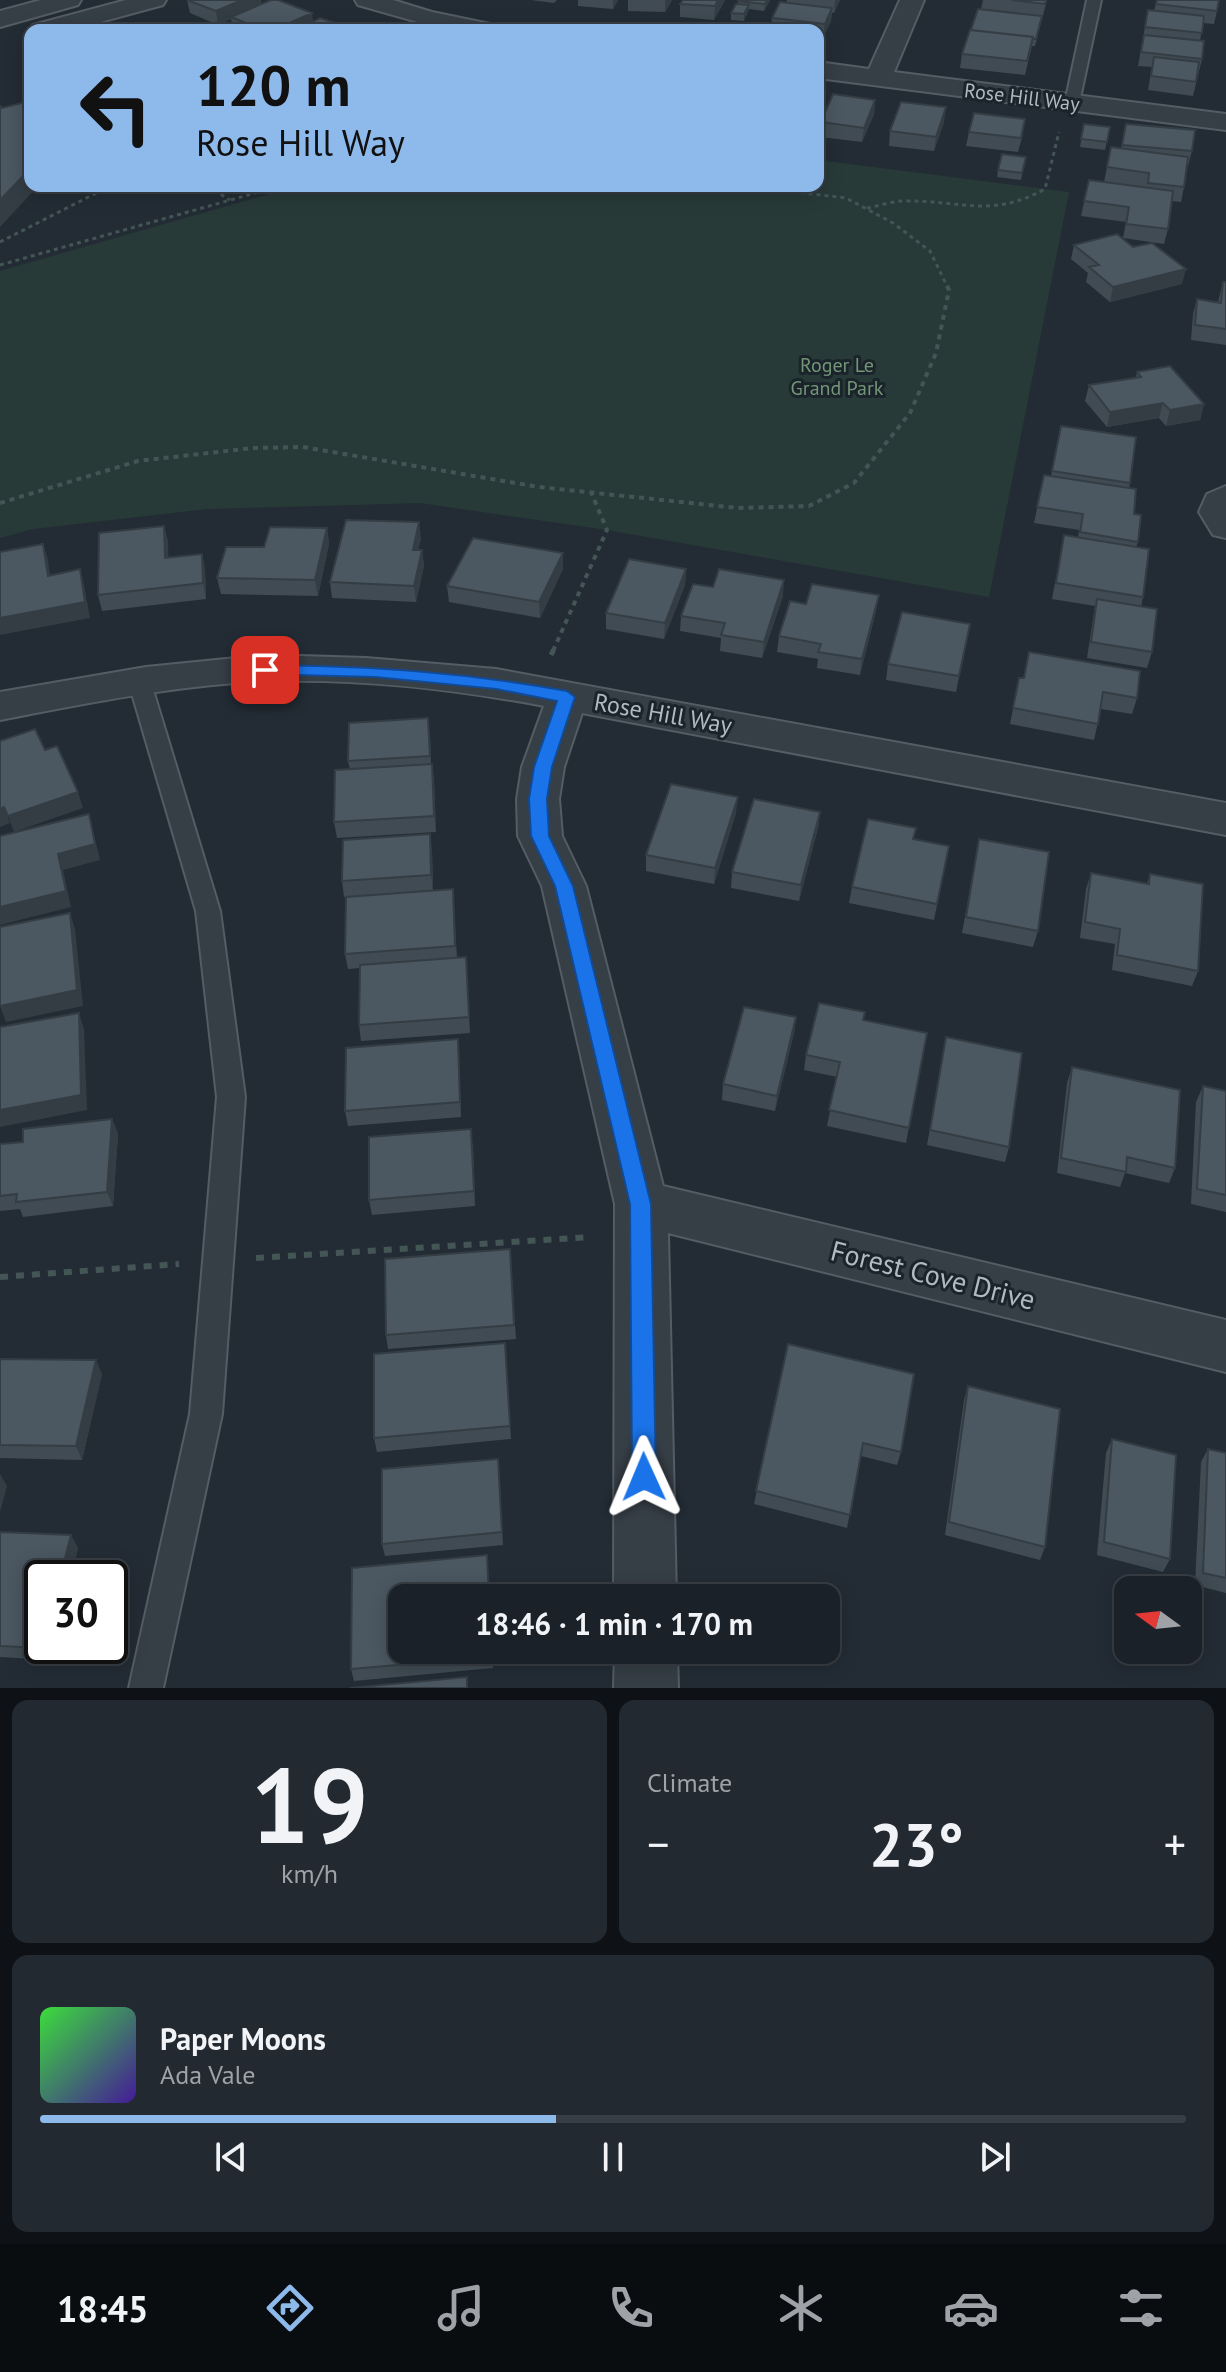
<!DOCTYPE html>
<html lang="en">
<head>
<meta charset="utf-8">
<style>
  :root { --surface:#1a2128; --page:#232930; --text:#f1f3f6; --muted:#9fa3a8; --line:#383e45; --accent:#8db9eb }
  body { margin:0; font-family:"PT Sans",sans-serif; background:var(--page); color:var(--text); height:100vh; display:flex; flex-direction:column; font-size:30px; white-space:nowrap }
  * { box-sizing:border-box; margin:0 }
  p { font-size:26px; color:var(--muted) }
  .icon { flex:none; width:44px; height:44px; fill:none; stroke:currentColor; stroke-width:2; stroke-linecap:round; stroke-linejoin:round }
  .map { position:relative; height:1688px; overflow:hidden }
  .drawer { display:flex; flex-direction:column; gap:12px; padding:12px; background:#0e1216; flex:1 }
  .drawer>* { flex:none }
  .hud { position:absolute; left:24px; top:24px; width:800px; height:168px; border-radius:16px; box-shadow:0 4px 20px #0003,0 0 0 2px var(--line); background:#8db9eb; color:#111; overflow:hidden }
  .needle { width:52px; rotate:285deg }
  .fabs { position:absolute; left:1114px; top:1576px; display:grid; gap:16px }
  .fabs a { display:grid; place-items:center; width:88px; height:88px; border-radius:16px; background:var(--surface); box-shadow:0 4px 20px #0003,0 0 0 2px var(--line); font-size:40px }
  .speed { position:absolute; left:24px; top:1560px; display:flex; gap:16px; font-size:40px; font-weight:700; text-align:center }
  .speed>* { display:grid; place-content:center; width:104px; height:104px; border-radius:50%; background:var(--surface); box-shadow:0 4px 20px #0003,0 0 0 2px var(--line); line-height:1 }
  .speed .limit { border:4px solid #111; border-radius:12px; background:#fff; color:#111 }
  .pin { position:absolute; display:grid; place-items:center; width:68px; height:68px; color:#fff; margin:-34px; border-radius:16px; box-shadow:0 4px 12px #0006 }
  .me { position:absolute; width:88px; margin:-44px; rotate:359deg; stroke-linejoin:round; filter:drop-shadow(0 0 6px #0008) }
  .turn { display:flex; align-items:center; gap:28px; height:168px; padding:0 40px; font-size:36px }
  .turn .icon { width:104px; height:104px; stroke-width:2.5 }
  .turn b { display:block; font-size:56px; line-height:68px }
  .big { font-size:60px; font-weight:600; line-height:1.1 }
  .drawer .card { flex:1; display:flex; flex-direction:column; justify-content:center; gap:12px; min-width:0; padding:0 28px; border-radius:16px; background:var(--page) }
  .drawer .dial { align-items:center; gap:0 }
  .dial b { font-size:104px; line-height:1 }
  .song { display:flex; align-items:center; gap:24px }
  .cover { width:96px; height:96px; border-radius:12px; background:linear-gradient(135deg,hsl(120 70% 55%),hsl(260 70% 35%)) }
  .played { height:8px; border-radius:4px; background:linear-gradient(90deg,var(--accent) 45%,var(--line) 45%) }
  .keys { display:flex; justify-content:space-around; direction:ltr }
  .heat { display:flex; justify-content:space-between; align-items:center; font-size:44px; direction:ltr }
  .drawer .tiles { flex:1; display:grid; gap:12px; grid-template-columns:1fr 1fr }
  .card:last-child { grid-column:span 2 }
  .trip { position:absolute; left:388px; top:1584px; width:452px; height:80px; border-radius:16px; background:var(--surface); box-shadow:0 4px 20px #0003,0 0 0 2px var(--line); font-weight:600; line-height:80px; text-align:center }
  .tabs { display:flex; height:128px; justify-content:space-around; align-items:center; background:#0a0d10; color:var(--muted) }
  .tabs .icon { width:56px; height:56px }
  .tabs .selected { color:var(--accent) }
  .tabs b { font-size:36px; color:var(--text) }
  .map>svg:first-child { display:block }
  .green { fill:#283a38 }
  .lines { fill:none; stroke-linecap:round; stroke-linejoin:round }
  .service-casing { stroke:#545c64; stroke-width:4 }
  .minor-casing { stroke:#545c64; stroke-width:4 }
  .tertiary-casing { stroke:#545c64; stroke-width:4 }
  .path-far3 { stroke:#445556; stroke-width:3; stroke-dasharray:4 4; stroke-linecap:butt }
  .path-far2 { stroke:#445556; stroke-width:4; stroke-dasharray:5 5; stroke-linecap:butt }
  .path-far1 { stroke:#445556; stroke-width:5; stroke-dasharray:6 6; stroke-linecap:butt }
  .path { stroke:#445556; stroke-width:6; stroke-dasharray:8 8; stroke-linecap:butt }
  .service { fill:#363e46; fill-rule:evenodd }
  .minor { fill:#363e46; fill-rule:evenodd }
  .tertiary { fill:#363e46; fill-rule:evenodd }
  .wall { fill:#404b53 }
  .shaded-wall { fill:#343d44 }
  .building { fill:#4b5761; stroke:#343d44; stroke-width:2 }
  .route { fill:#1a73e8; stroke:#114b97; stroke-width:2 }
  .labels { text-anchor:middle; stroke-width:6; stroke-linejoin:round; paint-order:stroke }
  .far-street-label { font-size:20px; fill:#b1b9c3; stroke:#1b232b }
  .far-park-label { font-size:20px; fill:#729677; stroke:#1b232b }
  .street-label { font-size:24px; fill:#b1b9c3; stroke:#1b232b }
  .near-street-label { font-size:28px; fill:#b1b9c3; stroke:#1b232b }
</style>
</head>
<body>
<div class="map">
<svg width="1226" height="1688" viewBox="0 0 1226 1688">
  <rect width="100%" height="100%" fill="#232c35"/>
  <path class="green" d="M818,160L1069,192L989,597L607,530L420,503L207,509L33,529L0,538V271L283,190L285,186H818Z"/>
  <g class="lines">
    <g class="service-casing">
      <path id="service" d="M1087,0H1101L1079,103L1072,107L1065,103Z
        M139,673L147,675L150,680L220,911L245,1097L222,1414L163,1688H129L190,1414L217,1097L196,911L128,680L131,675Z"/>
    </g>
    <g class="minor-casing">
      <path id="minor" d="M355,0H393L432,12L495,25L499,30H446L358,5Z
        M900,0H924L894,72L1226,114V130L818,78V62L869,69Z
        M1226,486V538L1213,535L1199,512L1207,494Z
        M267,655L366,658L496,669L1226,803V835L582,713L564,767L559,799L562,836L586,886L663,1186L1226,1320V1372L668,1233L676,1598H614L615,1204L542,886L518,836L517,799L522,767L544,706C444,687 336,676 235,683C156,689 78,705 0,720V692L146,667Z
        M615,1650H677L678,1688H614Z"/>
    </g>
    <g class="tertiary-casing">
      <path id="tertiary" d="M41,0H81L78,5L0,27V11Z
        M126,0H166L163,5L71,30H29L33,25Z"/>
    </g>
    <path class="path-far3" d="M207,186L230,200
      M745,186L846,198L893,223L930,251L948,288
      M867,208C879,206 892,201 904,201C961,200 990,219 1045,189L1059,132
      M0,242L110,186
      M0,265L280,186"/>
    <path class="path-far2" d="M0,503L138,461L253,448L303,447L539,487L738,508L809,506L854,483L910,413L936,353L949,290L947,286
      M553,651L607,530L591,492"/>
    <path class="path-far1" d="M551,655L554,649"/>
    <path class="path" d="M256,1258L590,1237
      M0,1277L179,1264"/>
    <use href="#service" class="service"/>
    <use href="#minor" class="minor"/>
    <use href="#tertiary" class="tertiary"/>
  </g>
  <path class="wall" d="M187,0L262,4L313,21L355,30H233L231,19L218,25L190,13Z
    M531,0H557L554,3Z
    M578,0H618L613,9L578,6Z
    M628,0H672L665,12L628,11Z
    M725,0L714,20L680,17V4Z
    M738,0H770L764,11L749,9L744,21L731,20V13L738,4Z
    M787,0H840L834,13L832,12L831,21L823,38L818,37V30H771L772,18L786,3Z
    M983,0H1047L1035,46H1032L1025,75L960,68L962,54L981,9Z
    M1157,0L1217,11L1214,24L1203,23L1200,41L1202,59L1193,96L1148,90L1152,67L1138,66L1148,10L1154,11Z
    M875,100L874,114L862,142L820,137L821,122Z
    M944,122L934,151L889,146L890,131Z
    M1084,124L1110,127L1105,150L1080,147Z
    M1126,124L1192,151L1188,166L1187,165L1184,187L1181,202L1172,201L1168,229L1164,244L1123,238L1126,222L1081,216L1089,180L1104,182L1111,147L1121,149Z
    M969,132L1023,134L1018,152L966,146Z
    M1026,157L1021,180L997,177L998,170Z
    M1074,245L1133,247L1182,284L1110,302L1086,282L1088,273L1071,259Z
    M1223,282H1226V345L1191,340L1193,314L1197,299L1218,302Z
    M1137,372L1204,404L1200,420L1166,426L1159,418L1107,427L1085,401L1089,385L1136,377Z
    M1061,426L1130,483L1129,488L1138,542L1136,547L1143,597L1141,607L1152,652L1147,668L1087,658L1095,606L1052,599L1064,535L1078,537L1079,530L1034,523L1044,475L1051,476Z
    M164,526L168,542V558L202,554L205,570L206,599L102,611L98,595Z
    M327,528L329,544L318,596L221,594L217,578L264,547Z
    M421,538L418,550H422L424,566L416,602L332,598L330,582Z
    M563,569L540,618L449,602L447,586Z
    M686,569L685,585L664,639L606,629V613Z
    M713,587L783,596L762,658L720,651L721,638L680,631L681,616Z
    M806,604L876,611L860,675L817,668L818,659L777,652L779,636Z
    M970,624L956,692L886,680L888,664Z
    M1019,678L1137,698L1132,714L1101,709L1094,740L1010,724Z
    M430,733L431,764L434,780L436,832L337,838L334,822L350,770L348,761Z
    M820,812L818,828L799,901L731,888L732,872Z
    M736,813L714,884L646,871V855Z
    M914,839L949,846L934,920L849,903L852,887Z
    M979,839L1038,931L1033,947L962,933Z
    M432,850L433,891L453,889L457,958L466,957L470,1033L361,1041L359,1025L360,968L348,969L345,954L346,897H344L342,881Z
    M1091,873L1147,884L1150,874L1198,971L1192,986L1112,970L1115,944L1080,938L1086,889Z
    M796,1017L794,1033L775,1111L722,1100L723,1084Z
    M863,1020L927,1033L906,1143L827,1126L837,1077L804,1070L806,1055Z
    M946,1037L1009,1147L1005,1162L927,1145Z
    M459,1055L461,1117L348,1126L345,1111Z
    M1072,1067L1175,1168L1169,1183L1125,1173L1120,1187L1057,1173L1067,1083Z
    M1203,1086L1226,1091V1212L1191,1204L1196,1102Z
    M112,1119L118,1134L113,1206L23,1217L20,1209L0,1211V1144L23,1142Z
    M473,1144L475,1206L372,1215L369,1200Z
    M510,1249L516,1339L388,1349L386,1335Z
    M505,1343L511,1439L377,1452L374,1438Z
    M788,1344L901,1452L897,1465L861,1456L847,1528L754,1504Z
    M0,1359L102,1374L82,1460L0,1458Z
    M968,1386L1045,1547L1040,1560L945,1535L964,1400Z
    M1112,1439L1170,1559L1163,1572L1097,1555L1106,1453Z
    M1208,1449L1226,1453V1593L1195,1585L1201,1462Z
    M498,1459L503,1545L385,1556L382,1544Z
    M0,1532L78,1548L71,1578H42L51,1660L0,1657Z
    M489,1568L402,1650H492L493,1668L354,1681L351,1669Z"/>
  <path class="shaded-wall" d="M242,0H261L262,6L231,17V19L218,25L216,11Z
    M613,0H618L613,9Z
    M665,0H672L665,12Z
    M718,0H725L714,20L715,6Z
    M767,0H770L764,11L765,4Z
    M835,0H840L834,13Z
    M749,5L748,12L744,21V14Z
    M832,8L831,21L823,38L825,24Z
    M312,13L314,27L307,30H274Z
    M875,100L874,114L862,142L864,128Z
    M946,107L944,122L934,151L936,137Z
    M30,169V186H38L0,227V200Z
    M1186,269L1182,284L1110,302L1113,287Z
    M1163,403L1159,418L1107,427L1110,412Z
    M1204,404L1200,420L1166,426L1170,410Z
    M419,522L421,538L415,565L413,550Z
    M164,526L168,542L169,574L165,558Z
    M327,528L329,544L318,596L315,580Z
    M43,544L48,560L52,591L48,576Z
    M422,550L424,566L416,602L414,586Z
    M563,553V569L540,618L539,602Z
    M202,554L205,570L206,599L203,583Z
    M80,569L84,585L90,618L0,635V618Z
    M686,569L685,585L664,639L665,623Z
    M784,580L783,596L762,658L764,642Z
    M879,595L876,611L860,675L862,659Z
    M432,764L434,780L436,832L434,816Z
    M78,792L83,808L14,832L8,816Z
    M738,797L736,813L714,884L715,868Z
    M4,807L10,823L0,827V809Z
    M820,812L818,828L799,901L801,885Z
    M89,814L100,860L63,870L71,907L0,925V907L58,854Z
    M430,834L432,850L433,891L431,875Z
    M70,913L75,929L83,1006L6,1022L0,1006Z
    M79,1013L84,1029L87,1110L0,1127V1110Z
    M796,1017L794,1033L775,1111L777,1096Z
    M112,1119L118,1134L113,1206L107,1192Z
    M96,1360L102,1374L82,1460L76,1446Z
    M0,1474L7,1486L0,1512Z
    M71,1535L78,1548L71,1578H60Z
    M44,1646H54L51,1660L43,1648Z"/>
  <path class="building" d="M187,0H242L216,11Z
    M271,0H278L312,13L274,30H264L231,17Z
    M683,0H718L715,6L680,4Z
    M738,0H767L765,4L738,1Z
    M1012,0H1046L1045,4Z
    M1157,0H1219L1217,11L1156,4Z
    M780,2L832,8L825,24L772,18Z
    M736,4L749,5L744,14L731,13Z
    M978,9L1042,16L1036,39H1033V37L971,30Z
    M1148,10L1204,16L1202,33L1145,27Z
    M320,18L355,29L352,30H296Z
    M970,30L1033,37L1027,61L962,54Z
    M1144,35L1204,41L1202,59L1141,52Z
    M1154,57L1199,62L1196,82L1151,76Z
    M833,94L875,100L864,128L821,122Z
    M30,101V169L0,200V106L2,108Z
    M901,102L946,107L936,137L890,131Z
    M974,113L1025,119L1021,138L969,132Z
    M1084,124L1110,127L1107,142L1081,139Z
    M1126,124L1195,130L1192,151L1122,145Z
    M1111,147L1188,157L1184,187L1148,183L1149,173L1107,167Z
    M1002,154L1026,157L1022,173L998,170Z
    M1089,180L1173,191L1168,229L1126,224L1129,207L1084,201Z
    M1117,234L1133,247L1152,243L1186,269L1113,287L1089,267L1099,265L1074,245Z
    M1223,282H1226V329L1195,325L1197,299L1221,303Z
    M1170,366L1204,404L1170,410L1163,403L1110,412L1089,385L1141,377L1137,372Z
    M1061,426L1136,437L1130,483L1052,471Z
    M1044,475L1136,489L1134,514L1141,515L1138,542L1080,532L1083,514L1037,507Z
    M346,520L419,522L413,550H422L414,586L330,582Z
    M164,526L165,558L202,554L203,583L98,595L99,533Z
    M270,527L327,528L315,580L217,578L226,547H264Z
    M1064,535L1149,549L1143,597L1056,583Z
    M473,538L563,553L539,602L447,586Z
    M43,544L48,576L80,569L85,602L0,618V552Z
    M629,559L686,569L665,623L606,613Z
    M719,569L784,580L764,642L721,635L725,623L681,616L693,584L713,587Z
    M812,584L879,595L862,659L818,652L821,644L779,636L790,601L806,604Z
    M1097,599L1157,609L1152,652L1091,642Z
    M902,612L970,624L959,676L888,664Z
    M1029,652L1140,671L1137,698L1103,692L1098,724L1013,708L1019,678H1024Z
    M428,718L430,756L348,761L349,723Z
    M35,729L45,750L57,746L78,792L8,816L4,807L0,809V741Z
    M432,764L434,816L334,822L335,770Z
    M671,784L738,797L715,868L646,855Z
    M754,799L820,812L801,885L732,872Z
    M89,814L95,844L58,854L66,891L0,907V836Z
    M868,819L916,828L913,839L949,846L937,904L852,887Z
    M430,834L431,875L342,881L343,840Z
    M979,839L1049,852L1038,931L966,917Z
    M1091,873L1149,884L1150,874L1203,884L1198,971L1117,955L1120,929L1085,922Z
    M453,889L455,946L345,954L346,897Z
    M70,913L77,990L0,1006V927Z
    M466,957L469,1017L359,1025L360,965Z
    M819,1003L865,1012L863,1020L927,1033L909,1128L829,1110L840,1062L806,1055Z
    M744,1007L796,1017L777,1096L723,1084Z
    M79,1013L81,1095L0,1110V1027Z
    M946,1037L1022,1053L1009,1147L930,1130Z
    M458,1039L460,1102L345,1111L346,1048Z
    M1072,1067L1180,1090L1175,1168L1127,1157L1126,1172L1061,1158Z
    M1203,1086L1226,1091V1195L1197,1189Z
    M112,1119L107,1192L16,1202L17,1194L0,1196V1144L23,1142V1129Z
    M471,1129L474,1191L369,1200V1137Z
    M510,1249L514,1325L386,1335L385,1259Z
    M505,1343L510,1426L374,1438V1354Z
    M788,1344L914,1374L901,1452L863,1443L850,1515L756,1491Z
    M0,1359L96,1360L76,1446L0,1445Z
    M968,1386L1060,1409L1045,1547L949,1522Z
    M1112,1439L1176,1455L1170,1559L1104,1542Z
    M1208,1449L1226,1453V1578L1203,1573Z
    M498,1459L502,1532L382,1544V1469Z
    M0,1532L71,1535L60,1578H42L43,1648L0,1646Z
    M487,1555L489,1598H402V1650H491V1657L351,1669L352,1568Z
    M467,1677V1688H350Z"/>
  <path class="route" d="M265,665C370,666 464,672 567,691L575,697L552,767L547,799L549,836L573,886L651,1204L656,1477L652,1486L644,1489L635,1486L632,1477L630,1204L555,886L531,836L529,799L534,767L557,701L496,689L375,677L259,674L257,670Z"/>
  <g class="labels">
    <g class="far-street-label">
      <text transform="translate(1022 97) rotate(7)" y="7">Rose Hill Way</text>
    </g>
    <g class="far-park-label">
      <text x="837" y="372">Roger Le<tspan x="837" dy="23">Grand Park</tspan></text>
    </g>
    <g class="street-label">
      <text transform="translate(663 714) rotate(10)" y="8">Rose Hill Way</text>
    </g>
    <g class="near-street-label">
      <text transform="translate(933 1275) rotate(14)" y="10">Forest Cove Drive</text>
    </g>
  </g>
</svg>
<div class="fabs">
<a><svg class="needle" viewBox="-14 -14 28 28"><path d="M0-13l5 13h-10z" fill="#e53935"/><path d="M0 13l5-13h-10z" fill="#9fa3a8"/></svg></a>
</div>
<div class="speed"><div class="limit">30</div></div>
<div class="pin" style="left:265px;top:670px;background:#d93025"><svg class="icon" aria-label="arrive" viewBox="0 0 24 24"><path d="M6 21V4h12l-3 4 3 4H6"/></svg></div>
<svg class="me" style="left:644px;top:1477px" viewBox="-20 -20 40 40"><path d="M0-17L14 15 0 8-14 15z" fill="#1a73e8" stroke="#fff" stroke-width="4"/></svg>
<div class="trip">18:46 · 1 min · 170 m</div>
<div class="hud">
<div class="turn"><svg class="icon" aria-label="left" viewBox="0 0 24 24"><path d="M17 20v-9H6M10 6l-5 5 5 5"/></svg><div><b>120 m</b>Rose Hill Way</div></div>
</div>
</div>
<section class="drawer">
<div class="tiles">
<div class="card dial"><b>19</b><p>km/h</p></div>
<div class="card"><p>Climate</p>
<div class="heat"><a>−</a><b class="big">23°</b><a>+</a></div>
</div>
<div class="card">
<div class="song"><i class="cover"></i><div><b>Paper Moons</b><p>Ada Vale</p></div></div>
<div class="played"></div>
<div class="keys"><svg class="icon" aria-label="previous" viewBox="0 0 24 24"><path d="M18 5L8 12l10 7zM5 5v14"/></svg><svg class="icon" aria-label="pause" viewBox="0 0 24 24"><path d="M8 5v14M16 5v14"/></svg><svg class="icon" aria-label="next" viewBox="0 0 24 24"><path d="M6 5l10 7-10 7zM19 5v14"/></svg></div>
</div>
</div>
</section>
<nav class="tabs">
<b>18:45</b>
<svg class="icon selected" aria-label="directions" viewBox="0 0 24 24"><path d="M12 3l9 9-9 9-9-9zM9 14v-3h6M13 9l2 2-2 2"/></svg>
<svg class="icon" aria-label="music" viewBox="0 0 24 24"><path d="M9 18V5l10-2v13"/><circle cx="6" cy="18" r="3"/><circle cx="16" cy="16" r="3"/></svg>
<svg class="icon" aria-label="phone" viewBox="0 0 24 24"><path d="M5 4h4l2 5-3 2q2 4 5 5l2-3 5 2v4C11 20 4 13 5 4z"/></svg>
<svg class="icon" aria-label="climate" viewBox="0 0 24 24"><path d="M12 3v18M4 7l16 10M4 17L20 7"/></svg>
<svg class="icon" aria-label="car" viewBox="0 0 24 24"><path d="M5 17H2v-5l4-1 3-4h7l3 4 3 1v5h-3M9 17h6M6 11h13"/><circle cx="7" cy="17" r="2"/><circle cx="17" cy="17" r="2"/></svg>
<svg class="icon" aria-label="filters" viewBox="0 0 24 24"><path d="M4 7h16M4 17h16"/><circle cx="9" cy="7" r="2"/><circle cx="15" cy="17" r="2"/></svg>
</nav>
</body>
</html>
